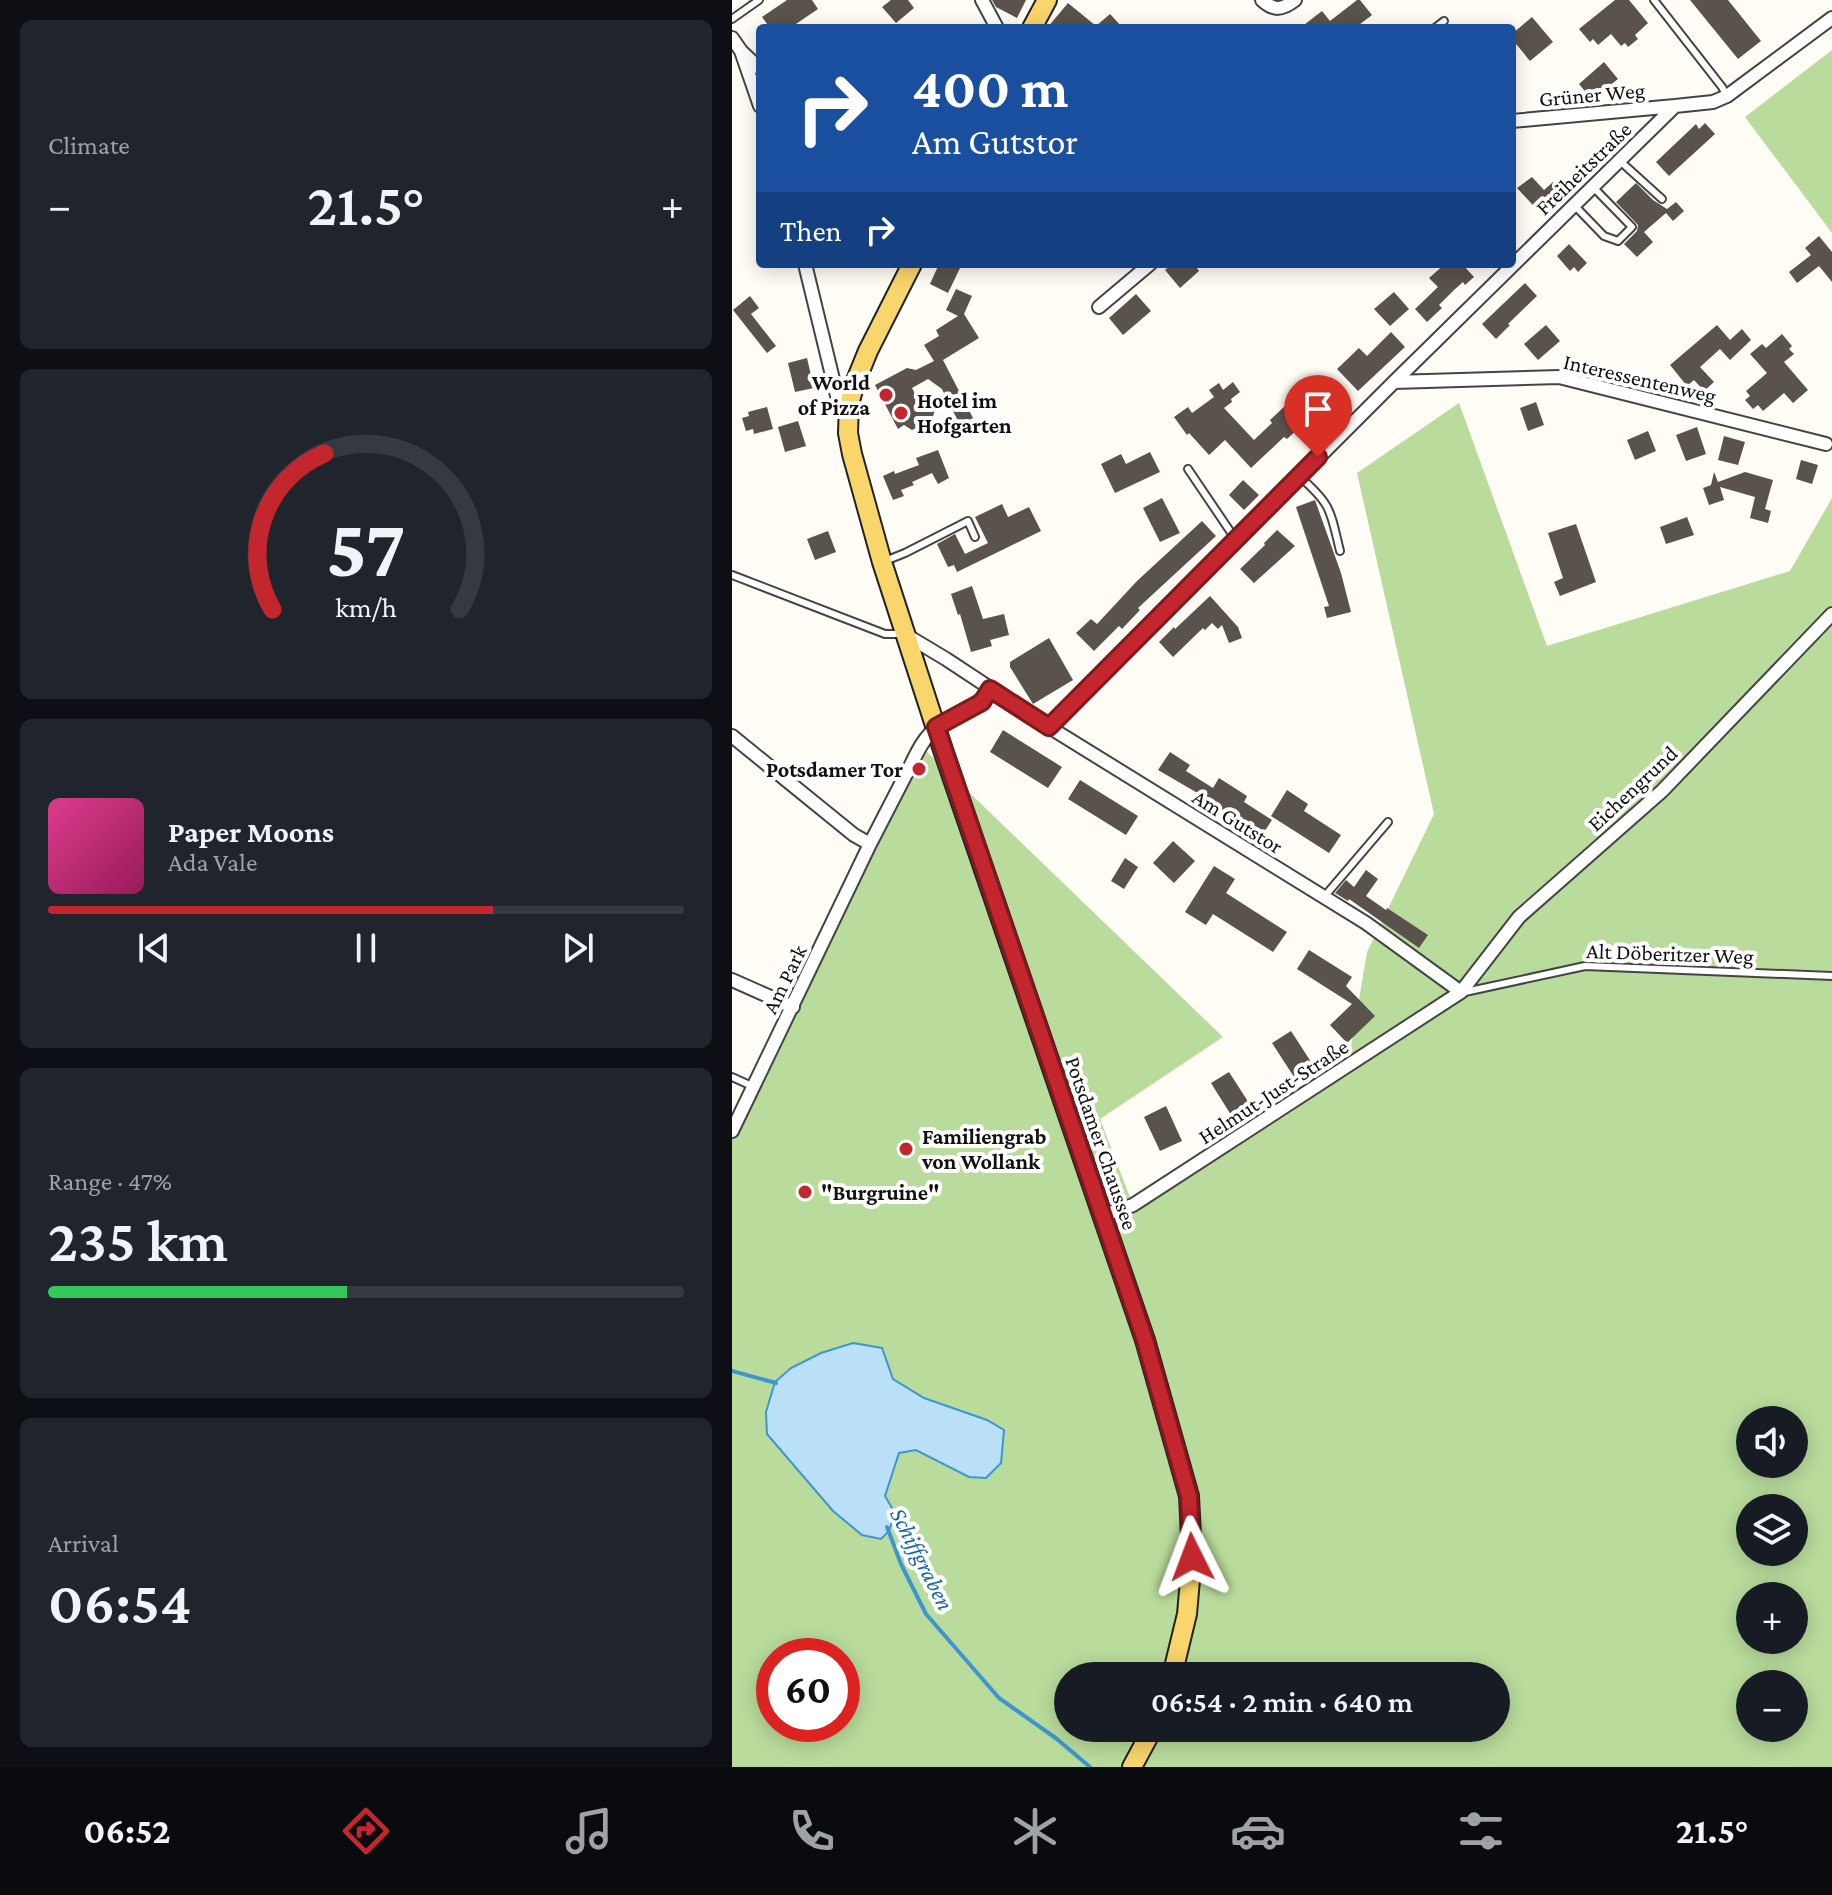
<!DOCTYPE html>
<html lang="en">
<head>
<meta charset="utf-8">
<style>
  :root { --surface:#171b24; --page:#20242c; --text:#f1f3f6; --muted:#9ea1a6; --line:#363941; --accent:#c4262e }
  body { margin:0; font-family:"Crimson Pro",serif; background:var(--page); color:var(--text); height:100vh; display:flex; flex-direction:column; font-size:30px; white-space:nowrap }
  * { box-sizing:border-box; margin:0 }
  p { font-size:26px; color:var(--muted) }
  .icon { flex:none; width:44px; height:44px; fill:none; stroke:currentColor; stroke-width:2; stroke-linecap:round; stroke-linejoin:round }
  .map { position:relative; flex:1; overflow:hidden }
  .panel { display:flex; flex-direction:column; gap:20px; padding:20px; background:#0d0f14; width:732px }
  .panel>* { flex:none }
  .banner { position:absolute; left:24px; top:24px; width:760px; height:244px; border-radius:8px; box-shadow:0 4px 20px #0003; background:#1a4fa0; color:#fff; overflow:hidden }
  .buttons { position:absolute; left:1004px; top:1406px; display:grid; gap:16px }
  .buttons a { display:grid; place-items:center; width:72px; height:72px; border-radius:50%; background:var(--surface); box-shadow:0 4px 20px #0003; font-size:40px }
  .speed { position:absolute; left:24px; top:1638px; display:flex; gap:16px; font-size:40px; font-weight:700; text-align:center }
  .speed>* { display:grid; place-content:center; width:104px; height:104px; border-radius:50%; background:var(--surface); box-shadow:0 4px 20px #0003; line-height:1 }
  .speed .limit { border:12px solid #d22; background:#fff; color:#111 }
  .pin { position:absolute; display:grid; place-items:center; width:68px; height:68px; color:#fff; margin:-82px -34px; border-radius:50% 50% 50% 0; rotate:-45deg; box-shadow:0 0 8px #0007 }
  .pin .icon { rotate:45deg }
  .me { position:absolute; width:88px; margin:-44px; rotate:357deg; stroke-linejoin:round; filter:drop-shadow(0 0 6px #0008) }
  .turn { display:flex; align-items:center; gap:28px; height:168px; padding:0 24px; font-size:36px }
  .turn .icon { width:104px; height:104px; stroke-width:2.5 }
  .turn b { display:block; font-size:56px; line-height:68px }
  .then { display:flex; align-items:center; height:76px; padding:0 24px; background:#0003; gap:16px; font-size:30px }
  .big { font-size:60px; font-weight:600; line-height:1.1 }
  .panel .card { flex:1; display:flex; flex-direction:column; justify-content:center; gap:12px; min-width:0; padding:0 28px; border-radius:12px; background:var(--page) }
  .panel .dial { align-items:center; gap:0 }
  .dial svg { height:208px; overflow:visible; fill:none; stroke:var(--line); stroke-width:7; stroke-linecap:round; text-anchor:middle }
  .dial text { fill:var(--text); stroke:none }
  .song { display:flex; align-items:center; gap:24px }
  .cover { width:96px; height:96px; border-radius:12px; background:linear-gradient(135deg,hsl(330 70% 55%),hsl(330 70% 35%)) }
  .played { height:8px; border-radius:4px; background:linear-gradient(90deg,var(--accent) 70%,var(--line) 70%) }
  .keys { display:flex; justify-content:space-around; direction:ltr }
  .heat { display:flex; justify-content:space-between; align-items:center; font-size:44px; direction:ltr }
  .charge { height:12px; border-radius:6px; background:linear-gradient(90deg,#34c759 47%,var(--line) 0) }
  .trip { position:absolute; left:322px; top:1662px; width:456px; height:80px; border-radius:40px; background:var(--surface); box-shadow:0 4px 20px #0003; font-weight:600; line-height:80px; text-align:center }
  .dock { display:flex; height:128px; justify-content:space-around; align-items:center; background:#090b0e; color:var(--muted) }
  .dock .icon { width:56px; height:56px }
  .dock .selected { color:var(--accent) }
  .dock b { font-size:36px; color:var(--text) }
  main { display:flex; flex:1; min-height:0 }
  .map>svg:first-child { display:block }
  .forest { fill:#b9dc9c; fill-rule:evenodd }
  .water { fill:#b9e0f7; stroke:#3f96cf; stroke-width:2 }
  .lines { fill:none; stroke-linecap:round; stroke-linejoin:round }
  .stream { stroke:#3f96cf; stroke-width:4 }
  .building { fill:#5a524d }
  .service-casing { stroke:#444; stroke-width:10 }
  .minor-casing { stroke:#444; stroke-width:16 }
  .primary-casing { stroke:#222; stroke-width:22 }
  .service { stroke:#fff; stroke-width:6 }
  .minor { stroke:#fff; stroke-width:12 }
  .primary { stroke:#f9d66b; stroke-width:18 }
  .route-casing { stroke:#7f191e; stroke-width:20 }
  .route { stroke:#c4262e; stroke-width:14 }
  .poi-dot { fill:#c4262e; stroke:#fff; stroke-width:3 }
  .labels { text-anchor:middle; stroke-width:8; stroke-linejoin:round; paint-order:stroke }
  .street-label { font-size:22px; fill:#111; stroke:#fff }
  .poi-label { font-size:22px; font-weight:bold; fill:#111; stroke:#fff; text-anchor:start }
  .water-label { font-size:24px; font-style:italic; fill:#1768a6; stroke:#fff }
</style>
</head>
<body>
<main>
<section class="panel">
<div class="card"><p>Climate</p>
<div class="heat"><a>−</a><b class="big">21.5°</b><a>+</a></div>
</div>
<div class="card dial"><svg viewBox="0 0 100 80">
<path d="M14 69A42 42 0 1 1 86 69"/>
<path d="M14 69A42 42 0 0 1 34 9" stroke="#c4262e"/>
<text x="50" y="56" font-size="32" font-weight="700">57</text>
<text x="50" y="72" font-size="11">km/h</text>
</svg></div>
<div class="card">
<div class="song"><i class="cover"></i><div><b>Paper Moons</b><p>Ada Vale</p></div></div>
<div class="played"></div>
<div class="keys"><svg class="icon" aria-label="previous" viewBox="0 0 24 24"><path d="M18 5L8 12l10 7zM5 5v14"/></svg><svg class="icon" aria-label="pause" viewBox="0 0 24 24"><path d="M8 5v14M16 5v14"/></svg><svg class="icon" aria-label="next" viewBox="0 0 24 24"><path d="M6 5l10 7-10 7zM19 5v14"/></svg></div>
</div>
<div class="card"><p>Range · 47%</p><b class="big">235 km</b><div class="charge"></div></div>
<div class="card"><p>Arrival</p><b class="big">06:54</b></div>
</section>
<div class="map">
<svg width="1100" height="1767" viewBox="0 0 1100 1767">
  <rect width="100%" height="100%" fill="#fffdf5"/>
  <path class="forest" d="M1100,50V233L1013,117Z
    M727,403L815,646L1058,571L1100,498V1767H0V1131L189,746L491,1037L368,1119L401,1205L615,1071L635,952L702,814L625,473ZM150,1348L161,1379L192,1398L255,1420L237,1477L184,1450L167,1453L153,1496L57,1457L35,1434ZM1018,1420H1062V1464H1018ZM1018,1508H1062V1552H1018ZM1018,1596H1062V1640H1018ZM42,1656H110V1724H42ZM336,1676H764V1728H336ZM1018,1684H1062V1728H1018Z"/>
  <path class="water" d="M121,1343L150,1348L161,1379L192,1398L255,1420L272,1430L269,1463L254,1478L237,1477L184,1450L167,1453L153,1496L163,1513L157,1531L149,1539L130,1535L101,1511L35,1434L34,1412L43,1382L59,1368L89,1353Z"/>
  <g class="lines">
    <path class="stream" d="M0,1371L44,1383
      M155,1527L169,1564L194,1614L267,1698L325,1739L358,1767"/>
  </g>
  <path class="building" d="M55,0H80L86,9L58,28H38L30,17Z
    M159,0H176L182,8L164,23L150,7Z
    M260,0H294L285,18L264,7Z
    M625,0H628L640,15L623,28H568L590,11L598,21Z
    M883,0H897L916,23L903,35L906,39L896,47L893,43L889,46L879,34L866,45L861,39L858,42L847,29Z
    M958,0H996L1029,41L1006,59Z
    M336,3L364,26L378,14L391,28H315Z
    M800,17L821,42L798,61L780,39V34Z
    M872,62L886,79L860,100L847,84Z
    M973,123L983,134L937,176L924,162L964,124L967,129Z
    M800,177L812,190L821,182L833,194L810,215L785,188Z
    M904,183L921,200L935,209L944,202L952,211L941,221L934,213L912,232L921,242L905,257L892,244L905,231L906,225L884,202Z
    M1087,236L1100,252V282L1087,266L1065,283L1057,272L1079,255L1073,248Z
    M837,244L855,263L846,272L842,267L838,271L825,256Z
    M207,264H230L216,293L198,284Z
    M440,264H462L467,271L448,288L433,270Z
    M713,264H730L742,277L733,285L731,282L722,290L707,305L710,308L695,322L683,309L706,287L697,278Z
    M793,283L805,296L776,324L778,325L764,339L750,324Z
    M224,289L240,296L232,314L247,338L211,360L241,418L228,425L210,389L196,379L180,388L189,405L203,409L199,424L189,429L184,428L180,430L172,425L166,429L143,385L175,368L184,370L202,361L192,345L207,336L204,330L226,316L214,310Z
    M662,292L677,309L658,326L642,309Z
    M404,294L419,311L391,335L377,318Z
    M18,296L27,308L19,314L44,346L35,353L1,310Z
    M814,325L828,341L806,360L792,344Z
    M985,325L998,340L1010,329L1019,340L998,360L988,349L968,367L982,382L972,391L962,380L955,386L938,365Z
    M659,332L673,347L626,391L605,369L627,348L635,356Z
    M1050,334L1060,346L1057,349L1062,354L1052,362L1076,390L1061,403L1052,393L1031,411L1026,405L1021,409L1013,400L1018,396L1014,391L1035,373L1018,354L1030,344L1034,348Z
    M75,358L82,388L63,392L56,363Z
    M581,376L596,392L586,401L580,394L577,398L568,389Z
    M501,382L508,392L499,399L500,402L492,408L522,440L540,423L538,420L553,406L570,425L555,439L552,437L519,468L493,440L477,455L457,433L455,435L442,417L456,407L460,413L482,397L477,390L487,383L491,390Z
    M804,402L812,425L796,431L788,408Z
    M35,407L41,429L22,434L21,429L14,431L10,418L17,416L16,412Z
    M66,421L74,446L53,452L46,427Z
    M965,427L974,454L954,461L944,435Z
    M916,431L924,451L903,460L895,440Z
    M992,436L1013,442L1006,465L986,460Z
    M206,450L217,478L206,484L200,473L180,482L182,485L169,490L172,496L161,500L151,476L162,471L163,474L187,465L184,458Z
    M418,452L428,472L383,493L369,464L389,454L394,464Z
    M1069,460L1086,465L1080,484L1064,479Z
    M982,472L986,482L1013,472L1041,480L1033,509L1039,511L1036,523L1018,518L1023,497L988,487L992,500L977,505L971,488L979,485Z
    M511,480L527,495L512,510L497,495Z
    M430,498L448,533L428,542L411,508Z
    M583,500L609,573L619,612L595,618L592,607L597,606L564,507Z
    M270,504L276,517L297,507L309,531L225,572L222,565L216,567L205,544L223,534L233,554L256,543L243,517Z
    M955,517L962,535L934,544L928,527Z
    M470,521L484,536L406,608L408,610L390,629L387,626L362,651L344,633L359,619L365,624L405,581Z
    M844,524L864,582L828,596L822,582L831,578L816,533Z
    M545,530L563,546L522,583L508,569L533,545L532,543Z
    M96,531L104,552L83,560L75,539Z
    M240,586L251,619L272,614L277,635L258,640L260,646L239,652L228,614L226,615L219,594Z
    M478,596L506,627L510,638L497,643L490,625L486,629L480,623L473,630L471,628L441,657L427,642L442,627L443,629Z
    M317,638L341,680L301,704L278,667V662Z
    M271,730L330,767L316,788L258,752Z
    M438,752L458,765L454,771L481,788L487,778L515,796L512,802L540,820L524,844L513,838L520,828L509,822L510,820L505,816L503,818L473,800L474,798L426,770Z
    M348,780L406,816L394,835L336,799Z
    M555,790L576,804L572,811L609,835L597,853L539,816Z
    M441,841L463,861L442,883L421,863Z
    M393,858L406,867L392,889L379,881Z
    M482,866L503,879L494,893L555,932L541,952L481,914L474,925L453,912Z
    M634,870L646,879L634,896L654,910L655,908L696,935L687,948L617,899L616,901L603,893L614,880L622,887Z
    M577,950L620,977L614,986L643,1016L615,1043L598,1025L620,1004L565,969Z
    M559,1031L581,1065L562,1077L540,1043Z
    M497,1072L517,1103L499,1115L479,1083Z
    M434,1106L450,1141L428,1151L412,1117Z"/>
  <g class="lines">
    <g class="service-casing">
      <path id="service" d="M922,0L990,87L995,96
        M0,19L27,0
        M703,28L712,21
        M888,161L930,199
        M843,206L872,236L886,241L900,227L861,187
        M456,469L504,540
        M567,476C600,505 598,510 608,551
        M153,561L173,553L236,521L243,537
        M0,575L153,634H170
        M592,897L656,822
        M733,992L853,966L1100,976
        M0,1077L22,1087"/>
    </g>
    <g class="minor-casing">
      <path id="minor" d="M250,0L265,28
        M530,0C542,11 550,10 563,0
        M0,38L9,51L28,69
        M9,51L28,106
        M780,121L943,106
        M73,264L106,400L117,404
        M367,307L418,264
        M662,382L827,377L1094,444
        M174,635L214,659L317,727L634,923L729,992
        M317,727L662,382L943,106L981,102L995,96L1100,18
        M0,736L122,835L138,844
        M175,773C183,757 191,736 207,726C226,712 244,710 258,689
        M0,980L61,1007
        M0,1131L138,844L173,776
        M370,1216L401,1205L729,992L787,917L930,791L1100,614"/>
    </g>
    <g class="primary-casing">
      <path id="primary" d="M300,28L315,0
        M180,264L136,351L123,383L117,404L116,433L120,454L150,562L211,750L413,1340L457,1496L460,1557L455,1614L440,1676
        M400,1767L421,1728"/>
    </g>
    <use href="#service" class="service"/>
    <use href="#minor" class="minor"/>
    <use href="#primary" class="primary"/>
  </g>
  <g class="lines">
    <g class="route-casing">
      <path id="route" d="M460,1557L457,1496L413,1340L204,727L250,702L258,689L317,727L586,457"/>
    </g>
    <use href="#route" class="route"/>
  </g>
  <g class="poi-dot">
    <circle cx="154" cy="395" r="8"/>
    <circle cx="169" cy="413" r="8"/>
    <circle cx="187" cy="769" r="8"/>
    <circle cx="174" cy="1149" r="8"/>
    <circle cx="73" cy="1192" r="8"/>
  </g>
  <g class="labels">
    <g class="street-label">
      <text transform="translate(860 94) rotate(-5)" y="8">Grüner Weg</text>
      <text transform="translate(851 168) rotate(-44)" y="8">Freiheitstraße</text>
      <text transform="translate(908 378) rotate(13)" y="8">Interessentenweg</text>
      <text transform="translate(900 788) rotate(-43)" y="8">Eichengrund</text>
      <text transform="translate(506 821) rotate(32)" y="8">Am Gutstor</text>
      <text transform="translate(938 953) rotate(2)" y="8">Alt Döberitzer Weg</text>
      <text transform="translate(52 979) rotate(-64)" y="8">Am Park</text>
      <text transform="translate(541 1091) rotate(-33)" y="8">Helmut-Just-Straße</text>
      <text transform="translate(370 1143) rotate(71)" y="8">Potsdamer Chaussee</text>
    </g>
    <g class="poi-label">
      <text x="138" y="390" text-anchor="end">World<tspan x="138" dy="25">of Pizza</tspan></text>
      <text x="185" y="408">Hotel im<tspan x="185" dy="25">Hofgarten</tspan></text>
      <text x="171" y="777" text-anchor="end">Potsdamer Tor</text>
      <text x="190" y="1144">Familiengrab<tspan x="190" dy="25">von Wollank</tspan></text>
      <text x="89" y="1200">"Burgruine"</text>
    </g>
    <g class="water-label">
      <text transform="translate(190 1559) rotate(63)" y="8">Schiffgraben</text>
    </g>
  </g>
</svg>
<div class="buttons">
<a><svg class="icon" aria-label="sound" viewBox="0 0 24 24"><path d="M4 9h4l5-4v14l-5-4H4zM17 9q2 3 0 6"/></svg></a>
<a><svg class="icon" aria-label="layers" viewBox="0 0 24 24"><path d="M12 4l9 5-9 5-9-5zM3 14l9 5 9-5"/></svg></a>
<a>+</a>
<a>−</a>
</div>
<div class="speed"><div class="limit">60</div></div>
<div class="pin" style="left:586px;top:457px;background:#d93025"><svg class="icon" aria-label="arrive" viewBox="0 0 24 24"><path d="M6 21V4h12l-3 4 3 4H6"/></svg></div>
<svg class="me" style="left:460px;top:1557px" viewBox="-20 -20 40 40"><path d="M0-17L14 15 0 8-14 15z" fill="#c4262e" stroke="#fff" stroke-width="4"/></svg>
<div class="trip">06:54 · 2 min · 640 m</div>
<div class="banner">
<div class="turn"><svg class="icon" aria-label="right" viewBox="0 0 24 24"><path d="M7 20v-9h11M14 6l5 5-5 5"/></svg><div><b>400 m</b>Am Gutstor</div></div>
<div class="then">Then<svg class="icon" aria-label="right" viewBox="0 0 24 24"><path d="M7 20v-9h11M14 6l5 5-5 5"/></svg></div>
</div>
</div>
</main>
<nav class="dock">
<b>06:52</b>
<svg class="icon selected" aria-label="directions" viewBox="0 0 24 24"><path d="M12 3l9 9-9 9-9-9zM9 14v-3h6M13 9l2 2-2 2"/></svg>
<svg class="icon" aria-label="music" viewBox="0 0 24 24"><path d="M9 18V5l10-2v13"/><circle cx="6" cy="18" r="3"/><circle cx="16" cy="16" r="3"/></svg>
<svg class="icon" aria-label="phone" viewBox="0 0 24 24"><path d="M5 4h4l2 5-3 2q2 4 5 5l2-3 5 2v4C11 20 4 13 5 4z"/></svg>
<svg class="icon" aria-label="climate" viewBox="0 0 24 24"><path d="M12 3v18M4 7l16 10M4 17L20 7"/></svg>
<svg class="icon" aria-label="car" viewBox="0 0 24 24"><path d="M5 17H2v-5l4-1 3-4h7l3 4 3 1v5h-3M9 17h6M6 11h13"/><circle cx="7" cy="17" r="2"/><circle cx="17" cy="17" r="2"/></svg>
<svg class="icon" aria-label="filters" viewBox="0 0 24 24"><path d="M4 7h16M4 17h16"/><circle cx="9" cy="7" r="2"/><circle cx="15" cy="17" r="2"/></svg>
<b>21.5°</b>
</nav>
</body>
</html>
